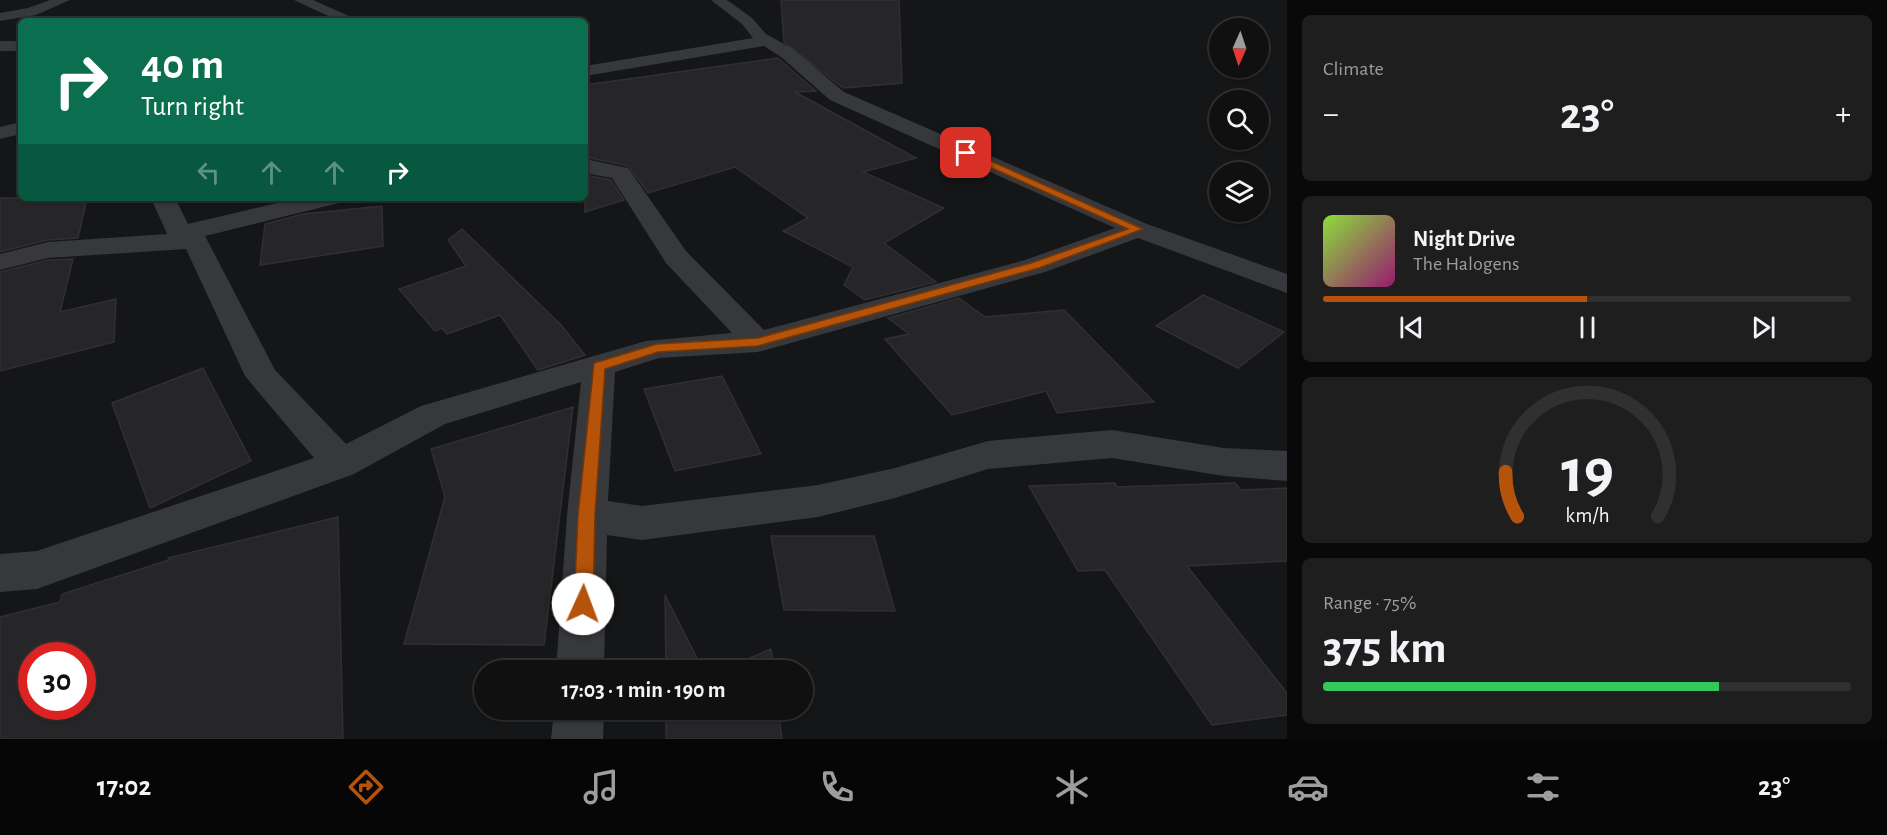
<!DOCTYPE html>
<html lang="en">
<head>
<meta charset="utf-8">
<style>
  :root { --surface:#101011; --page:#1e1e1f; --text:#f1f3f6; --muted:#9c9d9f; --line:#303031; --accent:#b45309 }
  body { margin:0; font-family:"Alegreya Sans",sans-serif; background:var(--page); color:var(--text); height:100vh; display:flex; flex-direction:column; font-size:22px; white-space:nowrap }
  * { box-sizing:border-box; margin:0 }
  p { font-size:20px; color:var(--muted) }
  .icon { flex:none; width:33px; height:33px; fill:none; stroke:currentColor; stroke-width:2; stroke-linecap:round; stroke-linejoin:round }
  .map { position:relative; flex:1; overflow:hidden }
  .sheet { display:flex; flex-direction:column; gap:15px; padding:15px; background:#090909; width:600px }
  .sheet>* { flex:none }
  .guide { position:absolute; left:18px; top:18px; width:570px; height:183px; border-radius:9px; box-shadow:0 2px 4px #0004,0 0 0 2px var(--line); background:#0b6e4f; color:#fff; overflow:hidden }
  .needle { width:39px; rotate:183deg }
  .controls { position:absolute; left:1209px; top:18px; display:grid; gap:12px }
  .controls a { display:grid; place-items:center; width:60px; height:60px; border-radius:50%; background:var(--surface); box-shadow:0 2px 4px #0004,0 0 0 2px var(--line); font-size:30px }
  .speed { position:absolute; left:18px; top:642px; display:flex; gap:12px; font-size:30px; font-weight:700; text-align:center }
  .speed>* { display:grid; place-content:center; width:78px; height:78px; border-radius:50%; background:var(--surface); box-shadow:0 2px 4px #0004,0 0 0 2px var(--line); line-height:1 }
  .speed .limit { border:9px solid #d22; background:#fff; color:#111 }
  .pin { position:absolute; display:grid; place-items:center; width:51px; height:51px; color:#fff; margin:-26px; border-radius:12px; box-shadow:0 3px 9px #0006 }
  .me { position:absolute; width:66px; margin:-33px; rotate:2deg; stroke-linejoin:round; filter:drop-shadow(0 0 4px #0008) }
  .turn { display:flex; align-items:center; gap:21px; height:126px; padding:0 24px; font-size:27px }
  .turn .icon { width:78px; height:78px; stroke-width:2.5 }
  .turn b { display:block; font-size:42px; line-height:51px }
  .lanes { display:flex; align-items:center; height:57px; padding:0 24px; background:#0003; justify-content:center; gap:30px; direction:ltr }
  .lanes .off { opacity:.35 }
  .big { font-size:45px; font-weight:700; line-height:1.1 }
  .sheet .tile { flex:1; display:flex; flex-direction:column; justify-content:center; gap:9px; min-width:0; padding:0 21px; border-radius:9px; background:var(--page) }
  .sheet .dial { align-items:center; gap:0 }
  .dial svg { height:156px; overflow:visible; fill:none; stroke:var(--line); stroke-width:7; stroke-linecap:round; text-anchor:middle }
  .dial text { fill:var(--text); stroke:none }
  .song { display:flex; align-items:center; gap:18px }
  .cover { width:72px; height:72px; border-radius:9px; background:linear-gradient(135deg,hsl(90 70% 55%),hsl(320 70% 35%)) }
  .played { height:6px; border-radius:3px; background:linear-gradient(90deg,var(--accent) 50%,var(--line) 50%) }
  .keys { display:flex; justify-content:space-around; direction:ltr }
  .heat { display:flex; justify-content:space-between; align-items:center; font-size:33px; direction:ltr }
  .charge { height:9px; border-radius:4px; background:linear-gradient(90deg,#34c759 75%,var(--line) 0) }
  .trip { position:absolute; left:474px; top:660px; width:339px; height:60px; border-radius:30px; background:var(--surface); box-shadow:0 2px 4px #0004,0 0 0 2px var(--line); font-weight:700; line-height:60px; text-align:center }
  .tab-bar { display:flex; height:96px; justify-content:space-around; align-items:center; background:#060607; color:var(--muted) }
  .tab-bar .icon { width:42px; height:42px }
  .tab-bar .active { color:var(--accent) }
  .tab-bar b { font-size:27px; color:var(--text) }
  main { display:flex; flex:1; min-height:0 }
  .map>svg:first-child { display:block }
  .building { fill:#262628; stroke:#303033; stroke-width:1.5; fill-rule:evenodd }
  .lines { fill:none; stroke-linecap:round; stroke-linejoin:round }
  .minor { fill:#37383c; fill-rule:evenodd }
  .route { fill:#b45309; stroke:#753606; stroke-width:1.5 }
</style>
</head>
<body>
<main>
<div class="map">
<svg width="1287" height="739" viewBox="0 0 1287 739">
  <rect width="100%" height="100%" fill="#151617"/>
  <path class="building" d="M781,0H899L902,83L843,88L784,42Z
    M778,58L816,91L795,92L916,158L863,172L944,208L884,243L936,282L865,300L844,285L853,267L783,231L808,218L735,167L648,193L628,166L585,157V85Z
    M585,175L611,180L624,200L585,212Z
    M0,198H87L78,238L47,240L0,252Z
    M382,206L383,246L260,265L265,224L303,214Z
    M462,229L561,325L585,355L538,370L500,315L447,334L442,328L435,331L399,289L466,266L448,240Z
    M73,259L60,312L116,299L114,342L0,371V272L48,260Z
    M1203,295L1284,332L1238,368L1156,326Z
    M959,298L985,317L1064,310L1154,402L1057,413L1046,391L952,415L885,339L909,334L888,318Z
    M203,368L251,461L150,508L112,403Z
    M722,376L761,454L675,471L644,389Z
    M573,407L544,645L404,644L445,497L431,449Z
    M1115,483L1117,487L1235,483L1241,490L1287,488V561L1187,566L1287,693V715L1212,725L1105,570L1078,571L1029,486Z
    M338,517L343,739H0V617L60,602L62,594L169,560L168,558ZM32,656H82V706H32Z
    M771,536H874L895,611L784,610Z
    M665,595L703,670H666Z
    M771,649L774,670H721Z
    M666,710H778L782,739H666Z"/>
  <g class="lines">
    <path class="minor" d="M50,0H70L36,15L0,21V13L28,8Z
      M294,0H313L360,21H339Z
      M711,0H727L752,18L766,34L793,49L844,92L1147,224L1287,274V293L1138,238L1045,272L758,352L659,358L615,372L608,501L642,506L818,485L895,468L988,441L1112,430L1224,448L1287,451V481L1224,476L1112,458L988,469L895,498L818,517L642,540L607,535L604,670H556L567,515L581,382L445,424L354,474L37,589L0,592V554L37,551L314,458L245,376L186,249L48,258L0,270V254L48,242L167,234L151,198H175L188,224L299,198H342L339,203L205,236L275,370L346,444L421,406L646,341L732,333L666,263L612,178L585,173V159L628,168L686,251L764,330L1025,260L1115,228L830,100L781,57L764,46L585,76V66L753,38L742,24Z
      M0,41H21V51H0Z
      M21,122V134L0,139V127Z
      M554,710H604L603,739H551Z"/>
  </g>
  <path class="route" d="M966,150L1143,229L1039,268L758,346L658,352L605,369L595,515L593,604L590,610L583,612L577,610L574,604L578,515L594,363L657,344L758,338L1031,263L1128,229L963,155L961,153Z"/>
</svg>
<div class="controls">
<a><svg class="needle" viewBox="-14 -14 28 28"><path d="M0-13l5 13h-10z" fill="#e53935"/><path d="M0 13l5-13h-10z" fill="#9c9d9f"/></svg></a>
<a><svg class="icon" aria-label="search" viewBox="0 0 24 24"><circle cx="10" cy="10" r="6"/><path d="M15 15l6 6"/></svg></a>
<a><svg class="icon" aria-label="layers" viewBox="0 0 24 24"><path d="M12 4l9 5-9 5-9-5zM3 14l9 5 9-5"/></svg></a>
</div>
<div class="speed"><div class="limit">30</div></div>
<div class="pin" style="left:966px;top:153px;background:#d93025"><svg class="icon" aria-label="arrive" viewBox="0 0 24 24"><path d="M6 21V4h12l-3 4 3 4H6"/></svg></div>
<svg class="me" style="left:583px;top:604px" viewBox="-20 -20 40 40"><circle r="19" fill="#fff"/><path d="M0-13L10 11 0 6-10 11z" fill="#b45309"/></svg>
<div class="trip">17:03 · 1 min · 190 m</div>
<div class="guide">
<div class="turn"><svg class="icon" aria-label="right" viewBox="0 0 24 24"><path d="M7 20v-9h11M14 6l5 5-5 5"/></svg><div><b>40 m</b>Turn right</div></div>
<div class="lanes"><svg class="icon off" aria-label="left" viewBox="0 0 24 24"><path d="M17 20v-9H6M10 6l-5 5 5 5"/></svg><svg class="icon off" aria-label="ahead" viewBox="0 0 24 24"><path d="M12 20V5M6 11l6-6 6 6"/></svg><svg class="icon off" aria-label="ahead" viewBox="0 0 24 24"><path d="M12 20V5M6 11l6-6 6 6"/></svg><svg class="icon" aria-label="right" viewBox="0 0 24 24"><path d="M7 20v-9h11M14 6l5 5-5 5"/></svg></div>
</div>
</div>
<section class="sheet">
<div class="tile"><p>Climate</p>
<div class="heat"><a>−</a><b class="big">23°</b><a>+</a></div>
</div>
<div class="tile">
<div class="song"><i class="cover"></i><div><b>Night Drive</b><p>The Halogens</p></div></div>
<div class="played"></div>
<div class="keys"><svg class="icon" aria-label="previous" viewBox="0 0 24 24"><path d="M18 5L8 12l10 7zM5 5v14"/></svg><svg class="icon" aria-label="pause" viewBox="0 0 24 24"><path d="M8 5v14M16 5v14"/></svg><svg class="icon" aria-label="next" viewBox="0 0 24 24"><path d="M6 5l10 7-10 7zM19 5v14"/></svg></div>
</div>
<div class="tile dial"><svg viewBox="0 0 100 80">
<path d="M14 69A42 42 0 1 1 86 69"/>
<path d="M14 69A42 42 0 0 1 8 46" stroke="#b45309"/>
<text x="50" y="56" font-size="32" font-weight="700">19</text>
<text x="50" y="72" font-size="11">km/h</text>
</svg></div>
<div class="tile"><p>Range · 75%</p><b class="big">375 km</b><div class="charge"></div></div>
</section>
</main>
<nav class="tab-bar">
<b>17:02</b>
<svg class="icon active" aria-label="directions" viewBox="0 0 24 24"><path d="M12 3l9 9-9 9-9-9zM9 14v-3h6M13 9l2 2-2 2"/></svg>
<svg class="icon" aria-label="music" viewBox="0 0 24 24"><path d="M9 18V5l10-2v13"/><circle cx="6" cy="18" r="3"/><circle cx="16" cy="16" r="3"/></svg>
<svg class="icon" aria-label="phone" viewBox="0 0 24 24"><path d="M5 4h4l2 5-3 2q2 4 5 5l2-3 5 2v4C11 20 4 13 5 4z"/></svg>
<svg class="icon" aria-label="climate" viewBox="0 0 24 24"><path d="M12 3v18M4 7l16 10M4 17L20 7"/></svg>
<svg class="icon" aria-label="car" viewBox="0 0 24 24"><path d="M5 17H2v-5l4-1 3-4h7l3 4 3 1v5h-3M9 17h6M6 11h13"/><circle cx="7" cy="17" r="2"/><circle cx="17" cy="17" r="2"/></svg>
<svg class="icon" aria-label="filters" viewBox="0 0 24 24"><path d="M4 7h16M4 17h16"/><circle cx="9" cy="7" r="2"/><circle cx="15" cy="17" r="2"/></svg>
<b>23°</b>
</nav>
</body>
</html>
